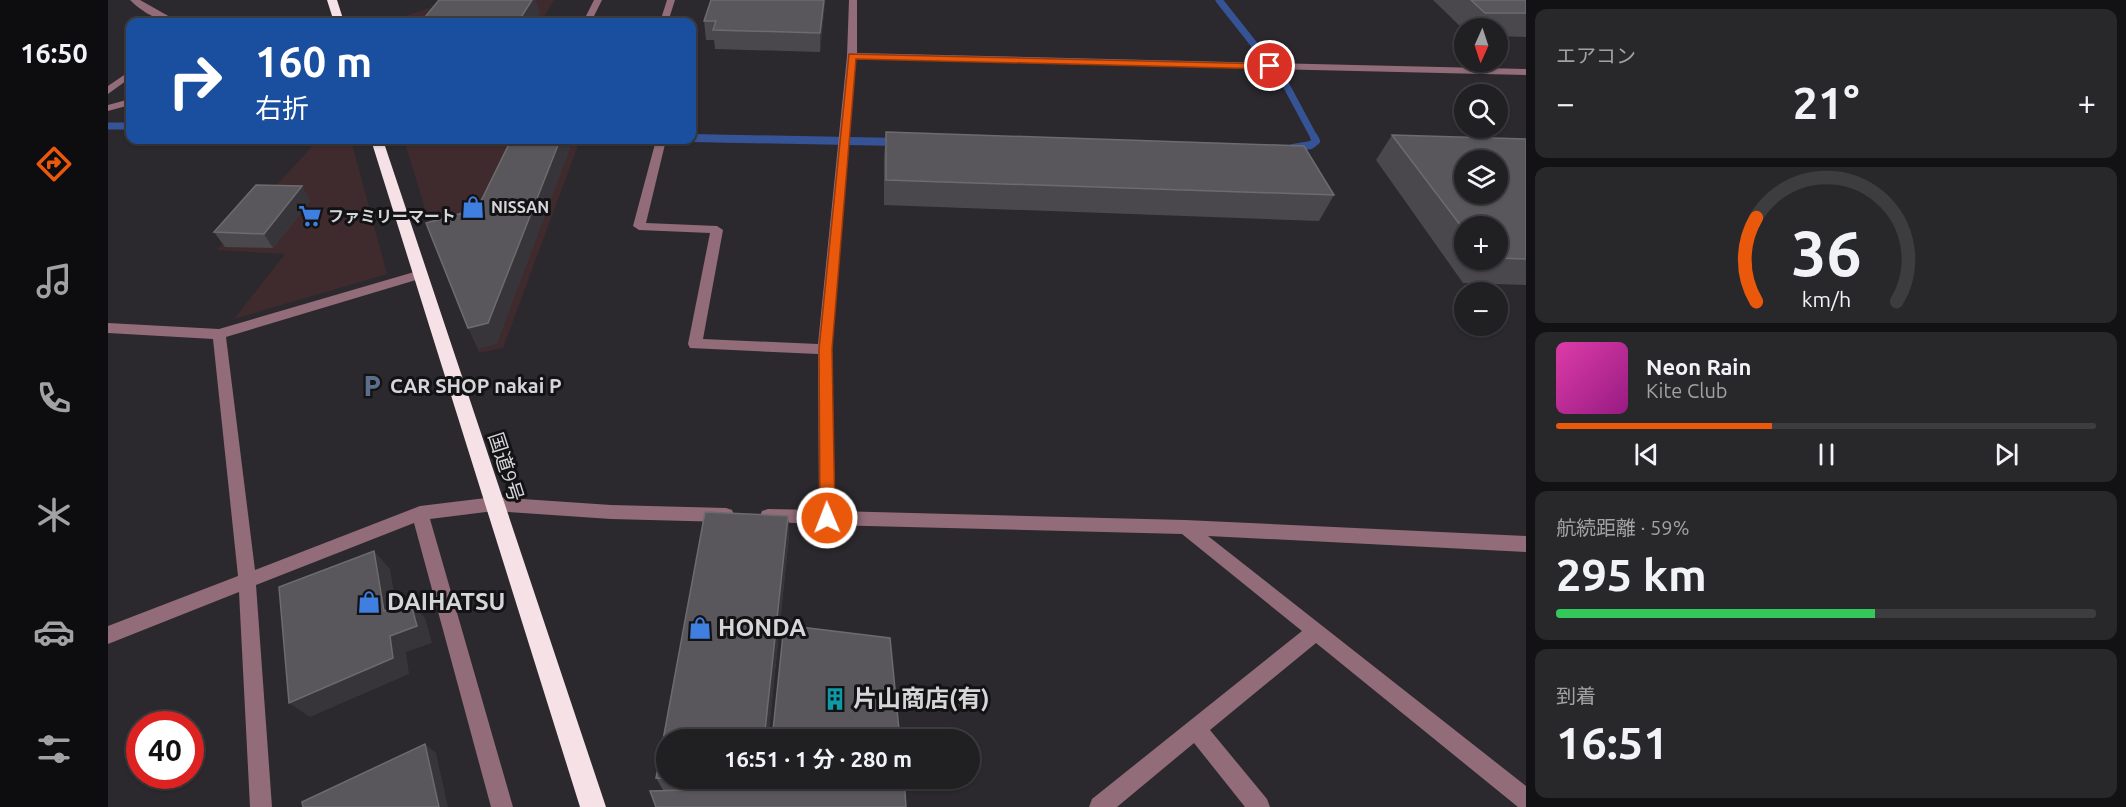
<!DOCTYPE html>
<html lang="ja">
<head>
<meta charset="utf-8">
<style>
  :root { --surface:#201f22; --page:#28272a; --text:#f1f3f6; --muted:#a2a2a5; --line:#3d3d40; --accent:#ea580c }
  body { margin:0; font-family:Ubuntu,"Noto Sans JP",sans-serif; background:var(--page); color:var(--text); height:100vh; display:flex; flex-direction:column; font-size:22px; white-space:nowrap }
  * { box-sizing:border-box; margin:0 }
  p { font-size:20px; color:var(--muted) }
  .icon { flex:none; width:33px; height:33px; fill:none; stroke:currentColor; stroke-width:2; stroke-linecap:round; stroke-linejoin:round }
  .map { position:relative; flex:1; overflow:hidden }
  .side { display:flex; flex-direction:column; gap:9px; padding:9px; background:#121113; width:600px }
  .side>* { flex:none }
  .top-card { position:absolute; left:18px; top:18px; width:570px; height:126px; border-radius:12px; box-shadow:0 2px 4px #0004,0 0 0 2px var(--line); background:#1a4fa0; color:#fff; overflow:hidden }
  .needle { width:39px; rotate:183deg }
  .fabs { position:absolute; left:1346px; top:18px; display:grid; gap:12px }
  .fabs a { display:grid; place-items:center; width:54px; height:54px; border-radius:50%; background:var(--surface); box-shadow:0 2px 4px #0004,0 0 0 2px var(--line); font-size:30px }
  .speed { position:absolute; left:18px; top:711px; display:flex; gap:12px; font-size:30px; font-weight:700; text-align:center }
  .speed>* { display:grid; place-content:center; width:78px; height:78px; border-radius:50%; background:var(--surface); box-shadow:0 2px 4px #0004,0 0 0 2px var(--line); line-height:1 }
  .speed .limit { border:9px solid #d22; background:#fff; color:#111 }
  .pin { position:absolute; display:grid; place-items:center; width:51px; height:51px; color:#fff; margin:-26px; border:3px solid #fff; border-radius:50%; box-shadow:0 2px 6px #0007 }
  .me { position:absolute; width:66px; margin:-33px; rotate:359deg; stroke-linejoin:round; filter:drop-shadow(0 0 4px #0008) }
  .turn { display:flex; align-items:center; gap:21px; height:126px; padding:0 30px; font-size:27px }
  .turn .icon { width:78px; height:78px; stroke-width:2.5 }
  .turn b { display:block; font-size:42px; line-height:51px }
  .big { font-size:45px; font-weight:700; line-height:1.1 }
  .side .widget { flex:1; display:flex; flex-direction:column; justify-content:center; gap:9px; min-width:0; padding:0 21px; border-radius:12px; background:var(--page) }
  .side .dial { align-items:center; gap:0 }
  .dial svg { height:156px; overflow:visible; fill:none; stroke:var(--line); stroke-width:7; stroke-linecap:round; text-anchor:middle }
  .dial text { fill:var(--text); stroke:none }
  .song { display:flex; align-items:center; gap:18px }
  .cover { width:72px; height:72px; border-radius:9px; background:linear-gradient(135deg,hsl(320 70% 55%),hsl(310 70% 35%)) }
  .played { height:6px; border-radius:3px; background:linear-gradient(90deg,var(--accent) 40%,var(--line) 40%) }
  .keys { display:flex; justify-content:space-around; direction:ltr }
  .heat { display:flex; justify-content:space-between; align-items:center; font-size:33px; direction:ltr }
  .charge { height:9px; border-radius:4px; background:linear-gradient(90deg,#34c759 59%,var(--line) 0) }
  .trip { position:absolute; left:548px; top:729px; width:324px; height:60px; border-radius:30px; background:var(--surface); box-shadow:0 2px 4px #0004,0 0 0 2px var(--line); font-weight:700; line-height:60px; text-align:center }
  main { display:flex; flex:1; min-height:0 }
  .tab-bar { display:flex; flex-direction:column; width:108px; justify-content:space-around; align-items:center; background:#0d0c0e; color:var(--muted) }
  .tab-bar .icon { width:42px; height:42px }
  .tab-bar .selected { color:var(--accent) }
  .tab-bar b { font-size:27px; color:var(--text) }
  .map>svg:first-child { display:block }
  .commercial { fill:#3f2b2d }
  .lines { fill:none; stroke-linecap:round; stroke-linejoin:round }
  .stream-far1 { stroke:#365396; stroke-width:7 }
  .stream { stroke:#365396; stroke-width:8 }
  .minor { fill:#926c78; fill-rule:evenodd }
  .highway { fill:#f5e1e6; fill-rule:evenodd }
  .wall { fill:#4a484c; fill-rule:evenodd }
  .shaded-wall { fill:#373539 }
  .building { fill:#59575b; stroke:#6c6b6e; stroke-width:1.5; fill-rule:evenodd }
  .route { fill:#ea580c; stroke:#983908; stroke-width:1.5 }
  .labels { text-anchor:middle; stroke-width:6; stroke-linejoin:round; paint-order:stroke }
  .far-poi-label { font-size:16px; font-weight:bold; fill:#d6d5d8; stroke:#131214; text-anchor:start }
  .poi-label { font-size:20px; font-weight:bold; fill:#d6d5d8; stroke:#131214; text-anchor:start }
  .street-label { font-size:20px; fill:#d6d5d8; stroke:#131214 }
  .near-poi-label { font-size:24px; font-weight:bold; fill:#d6d5d8; stroke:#131214; text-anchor:start }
</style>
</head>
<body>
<main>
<nav class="tab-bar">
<b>16:50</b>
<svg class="icon selected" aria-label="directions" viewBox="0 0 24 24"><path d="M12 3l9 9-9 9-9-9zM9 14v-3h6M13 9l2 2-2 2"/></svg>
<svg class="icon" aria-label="music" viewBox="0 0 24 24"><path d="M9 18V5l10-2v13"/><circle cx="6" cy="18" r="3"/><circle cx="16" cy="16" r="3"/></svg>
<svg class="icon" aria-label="phone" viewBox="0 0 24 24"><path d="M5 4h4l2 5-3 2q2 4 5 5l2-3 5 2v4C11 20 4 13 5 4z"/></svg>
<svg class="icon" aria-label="climate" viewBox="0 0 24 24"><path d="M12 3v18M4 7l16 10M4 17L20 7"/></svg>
<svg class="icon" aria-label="car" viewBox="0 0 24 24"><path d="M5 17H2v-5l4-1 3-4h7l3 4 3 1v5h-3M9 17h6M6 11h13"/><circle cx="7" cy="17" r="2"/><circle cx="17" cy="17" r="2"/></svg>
<svg class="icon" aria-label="filters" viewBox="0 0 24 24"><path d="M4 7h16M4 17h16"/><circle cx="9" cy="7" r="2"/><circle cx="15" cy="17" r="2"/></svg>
</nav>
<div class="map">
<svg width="1418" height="807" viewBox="0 0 1418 807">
  <rect width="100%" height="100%" fill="#2b292d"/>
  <path class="commercial" d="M346,0H446L433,22H279Z
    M210,140H243L279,274L126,319L177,254L109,250Z
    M296,140H472L395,348L371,353L328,244Z"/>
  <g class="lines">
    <path class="stream-far1" d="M1111,0L1178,85L1207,139
      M0,126H22
      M584,138L624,139"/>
    <path class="stream" d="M584,138L791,142
      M1185,148L1203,145L1208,141L1206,137"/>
    <path class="minor" d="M22,0H32L71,22C54,24 34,12 22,0Z
      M486,0H494L483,22H475Z
      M559,0H567L560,22H552Z
      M741,0H749V53L1418,69V75L748,59L724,349L727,511L1077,520L1418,536V552L1100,536L1418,786V807H1410L1208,643L1102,730L1159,799L1162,807H1137L1086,743L1009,807H981L984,799L1194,631L1074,534L719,525L654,521L652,516L654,511L660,509L711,510L710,354L582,348L580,344L602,233L531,230L525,226L548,140H558L538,223L609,226L615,230L595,339L710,344L739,56Z
      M22,71V78L0,94V86Z
      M22,99V105L0,111V105Z
      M313,270L319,274L318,277L118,337L147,570L312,506L386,497L503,505L618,508L624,510L626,515L624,520L618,522L503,519L386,511L322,519L405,807H383L306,523L148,585L164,807H142L131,592L0,644V626L130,576L105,339L0,333V323L111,329Z"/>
    <path class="highway" d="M219,0H229L236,22H226Z
      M263,140H275L498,807H472Z"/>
  </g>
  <path class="wall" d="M603,0H717L712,52L607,49L606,40H598L596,21Z
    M1325,0H1418V37L1389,36V28H1356V30Z
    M778,132L1226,195L1211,221L776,205V157Z
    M1284,135L1418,139V285L1355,283L1268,160ZM1356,226H1389V260H1356Z
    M194,186L202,201L165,248L117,247L106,232Z
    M680,516L681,535L655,788L798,807L555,790L548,778Z"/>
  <path class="shaded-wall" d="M424,0H428L432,14L426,22H410Z
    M716,0H717V4L712,52V33Z
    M452,140H465V141L389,344L370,349L360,328Z
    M194,186L202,201L165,248L156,234Z
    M680,516L681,535L660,740H656Z
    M266,551L282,569L292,628L276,611Z
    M302,601L317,618L324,643L298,652L301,674L202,717L181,703Z
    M317,744L328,753L340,807H331Z
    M652,778H656L654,797L652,785Z"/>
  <path class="building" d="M331,0H424L410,22H313Z
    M603,0H716L712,33L605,30L608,21H596Z
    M1363,0H1418V13H1377Z
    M778,132L1196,146L1226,195L778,180Z
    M1284,135L1418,139V259L1389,258V226H1356V230ZM1356,160H1389V194H1356Z
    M403,140H452L380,323L360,328L318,223L369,209Z
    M148,185L194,186L156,234L106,232Z
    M597,512L680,516L656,740H558V778H652V785L548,778Z
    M266,551L276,611L302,601L309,626L282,636L285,658L181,703L171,587Z
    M676,625L782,638L792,740H664Z
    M317,744L331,807H195L194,802Z
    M660,778H796L798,807H548L542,791L659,788Z"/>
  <path class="route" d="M741,54L1162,64L1167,66L1162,69L748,59L724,349L727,518L719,525L712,518L711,349Z"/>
  <defs>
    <g id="shop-bare" transform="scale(1.8)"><path d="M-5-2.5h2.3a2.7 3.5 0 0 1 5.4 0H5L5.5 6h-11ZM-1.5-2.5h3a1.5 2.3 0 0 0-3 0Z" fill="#3f7fe0" stroke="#131214" stroke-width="2.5" paint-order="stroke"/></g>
    <g id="supermarket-bare" transform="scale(1.8)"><path d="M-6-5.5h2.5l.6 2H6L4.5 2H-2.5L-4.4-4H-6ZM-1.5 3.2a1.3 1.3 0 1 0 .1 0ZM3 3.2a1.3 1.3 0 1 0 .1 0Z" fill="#3f7fe0" stroke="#131214" stroke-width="2.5" paint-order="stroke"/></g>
    <g id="parking-bare" transform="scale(1.8)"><path d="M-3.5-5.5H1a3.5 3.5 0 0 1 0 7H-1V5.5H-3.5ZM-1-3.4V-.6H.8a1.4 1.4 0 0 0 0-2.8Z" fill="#5c6f8a" stroke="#131214" stroke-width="2.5" paint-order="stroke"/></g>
    <g id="building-bare" transform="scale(1.8)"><path d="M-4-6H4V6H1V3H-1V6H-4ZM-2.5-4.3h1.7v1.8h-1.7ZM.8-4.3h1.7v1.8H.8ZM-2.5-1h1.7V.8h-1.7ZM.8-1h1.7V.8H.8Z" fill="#0f9aa8" stroke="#131214" stroke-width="2.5" paint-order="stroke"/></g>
  </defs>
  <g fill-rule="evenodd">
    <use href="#shop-bare" x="365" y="207"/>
    <use href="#supermarket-bare" x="202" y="216"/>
    <use href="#parking-bare" x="264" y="386"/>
    <use href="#shop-bare" x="261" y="602"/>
    <use href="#shop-bare" x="592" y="628"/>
    <use href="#building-bare" x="727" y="699"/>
  </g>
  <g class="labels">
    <g class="far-poi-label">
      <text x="383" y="213">NISSAN</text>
      <text x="220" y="222">ファミリーマート</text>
    </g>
    <g class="poi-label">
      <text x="282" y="393">CAR SHOP nakai P</text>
    </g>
    <g class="street-label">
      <text transform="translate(398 467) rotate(72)" y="7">国道9号</text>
    </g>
    <g class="near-poi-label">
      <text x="279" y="610">DAIHATSU</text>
      <text x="610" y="636">HONDA</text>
      <text x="745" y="707">片山商店(有)</text>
    </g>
  </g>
</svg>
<div class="fabs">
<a><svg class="needle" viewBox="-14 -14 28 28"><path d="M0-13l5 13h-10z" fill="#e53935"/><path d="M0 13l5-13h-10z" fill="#a2a2a5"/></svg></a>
<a><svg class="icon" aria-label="search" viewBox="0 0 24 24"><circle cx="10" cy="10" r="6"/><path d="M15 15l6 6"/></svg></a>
<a><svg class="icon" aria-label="layers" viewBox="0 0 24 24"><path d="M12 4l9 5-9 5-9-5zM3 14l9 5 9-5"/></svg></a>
<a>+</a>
<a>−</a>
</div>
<div class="speed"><div class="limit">40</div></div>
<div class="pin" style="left:1162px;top:66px;background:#d93025"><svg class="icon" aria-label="arrive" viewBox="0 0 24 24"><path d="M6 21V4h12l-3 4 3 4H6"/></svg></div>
<svg class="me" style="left:719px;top:518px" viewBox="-20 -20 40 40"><circle r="17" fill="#ea580c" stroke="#fff" stroke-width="3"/><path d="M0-11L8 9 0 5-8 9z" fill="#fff"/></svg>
<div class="trip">16:51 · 1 分 · 280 m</div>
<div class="top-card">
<div class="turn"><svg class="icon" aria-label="right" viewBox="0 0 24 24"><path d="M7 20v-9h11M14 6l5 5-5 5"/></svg><div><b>160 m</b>右折</div></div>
</div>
</div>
<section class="side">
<div class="widget"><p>エアコン</p>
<div class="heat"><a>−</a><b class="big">21°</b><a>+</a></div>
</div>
<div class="widget dial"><svg viewBox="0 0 100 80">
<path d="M14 69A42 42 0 1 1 86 69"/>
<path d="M14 69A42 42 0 0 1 14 26" stroke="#ea580c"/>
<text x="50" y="56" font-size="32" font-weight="700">36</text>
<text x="50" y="72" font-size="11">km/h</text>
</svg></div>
<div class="widget">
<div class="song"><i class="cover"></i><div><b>Neon Rain</b><p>Kite Club</p></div></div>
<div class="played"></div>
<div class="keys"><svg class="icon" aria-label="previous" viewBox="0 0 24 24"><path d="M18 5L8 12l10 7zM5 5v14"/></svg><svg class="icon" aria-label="pause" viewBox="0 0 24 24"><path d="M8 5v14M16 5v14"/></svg><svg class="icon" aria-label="next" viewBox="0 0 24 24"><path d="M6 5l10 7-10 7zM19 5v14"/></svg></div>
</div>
<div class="widget"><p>航続距離 · 59%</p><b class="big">295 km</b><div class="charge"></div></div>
<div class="widget"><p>到着</p><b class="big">16:51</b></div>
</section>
</main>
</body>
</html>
